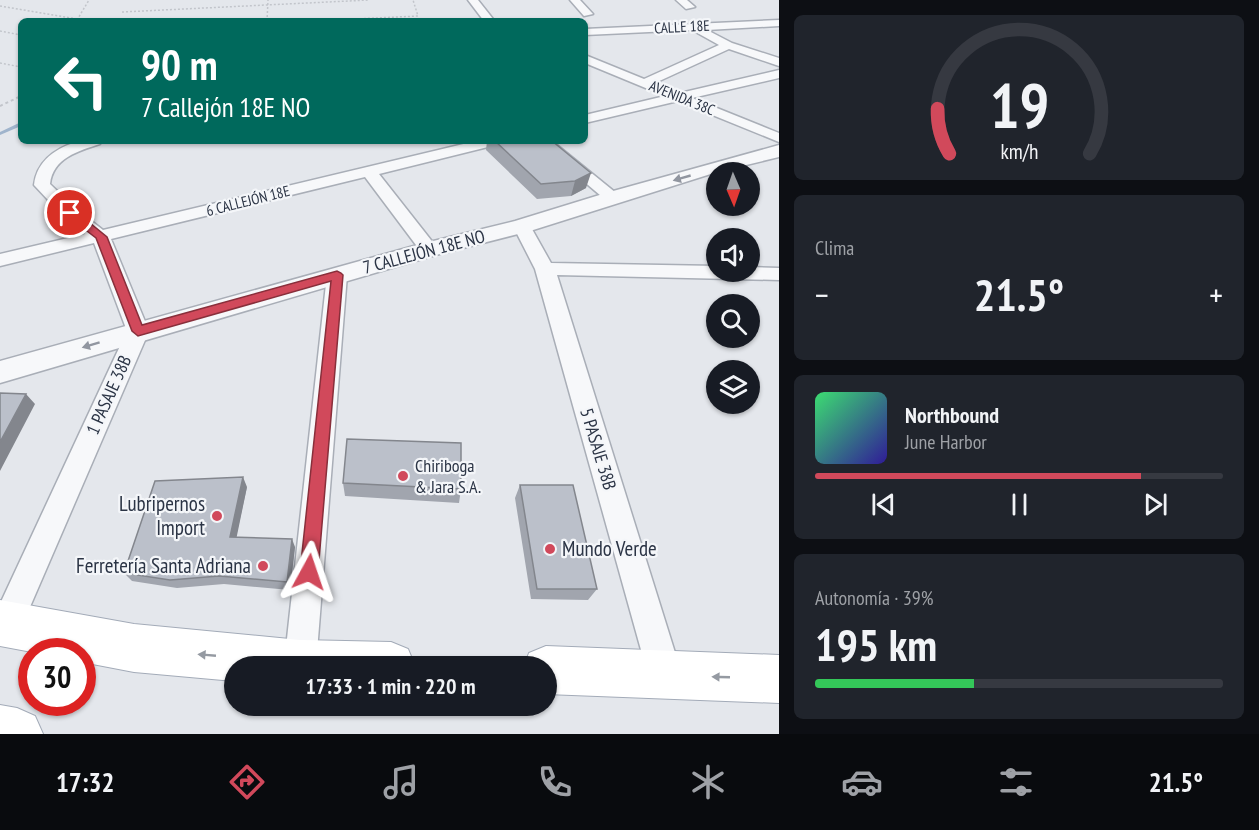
<!DOCTYPE html>
<html lang="es">
<head>
<meta charset="utf-8">
<style>
  :root { --surface:#171b24; --page:#20242c; --text:#f1f3f6; --muted:#9ea1a6; --line:#363941; --accent:#d1495b }
  body { margin:0; font-family:"PT Sans Narrow",sans-serif; background:var(--page); color:var(--text); height:100vh; display:flex; flex-direction:column; font-size:22px; white-space:nowrap }
  * { box-sizing:border-box; margin:0 }
  p { font-size:20px; color:var(--muted) }
  .icon { flex:none; width:33px; height:33px; fill:none; stroke:currentColor; stroke-width:2; stroke-linecap:round; stroke-linejoin:round }
  .map { position:relative; flex:1; overflow:hidden }
  .details { display:flex; flex-direction:column; gap:15px; padding:15px; background:#0d0f14; width:480px }
  .details>* { flex:none }
  .top-card { position:absolute; left:18px; top:18px; width:570px; height:126px; border-radius:9px; box-shadow:0 2px 4px #0004; background:#00695c; color:#fff; overflow:hidden }
  .needle { width:39px; rotate:178deg }
  .tools { position:absolute; left:706px; top:162px; display:grid; gap:12px }
  .tools a { display:grid; place-items:center; width:54px; height:54px; border-radius:50%; background:var(--surface); box-shadow:0 2px 4px #0004; font-size:30px }
  .speed { position:absolute; left:18px; top:638px; display:flex; gap:12px; font-size:30px; font-weight:700; text-align:center }
  .speed>* { display:grid; place-content:center; width:78px; height:78px; border-radius:50%; background:var(--surface); box-shadow:0 2px 4px #0004; line-height:1 }
  .speed .limit { border:9px solid #d22; background:#fff; color:#111 }
  .pin { position:absolute; display:grid; place-items:center; width:51px; height:51px; color:#fff; margin:-26px; border:3px solid #fff; border-radius:50%; box-shadow:0 2px 6px #0007 }
  .me { position:absolute; width:66px; margin:-33px; rotate:5deg; stroke-linejoin:round; filter:drop-shadow(0 0 4px #0008) }
  .turn { display:flex; align-items:center; gap:21px; height:126px; padding:0 24px; font-size:27px }
  .turn .icon { width:78px; height:78px; stroke-width:2.5 }
  .turn b { display:block; font-size:42px; line-height:51px }
  .big { font-size:45px; font-weight:600; line-height:1.1 }
  .details .card { flex:1; display:flex; flex-direction:column; justify-content:center; gap:9px; min-width:0; padding:0 21px; border-radius:9px; background:var(--page) }
  .details .dial { align-items:center; gap:0 }
  .dial svg { height:156px; overflow:visible; fill:none; stroke:var(--line); stroke-width:7; stroke-linecap:round; text-anchor:middle }
  .dial text { fill:var(--text); stroke:none }
  .song { display:flex; align-items:center; gap:18px }
  .cover { width:72px; height:72px; border-radius:9px; background:linear-gradient(135deg,hsl(140 70% 55%),hsl(250 70% 35%)) }
  .played { height:6px; border-radius:3px; background:linear-gradient(90deg,var(--accent) 80%,var(--line) 80%) }
  .keys { display:flex; justify-content:space-around; direction:ltr }
  .heat { display:flex; justify-content:space-between; align-items:center; font-size:33px; direction:ltr }
  .charge { height:9px; border-radius:4px; background:linear-gradient(90deg,#34c759 39%,var(--line) 0) }
  .trip { position:absolute; left:224px; top:656px; width:333px; height:60px; border-radius:30px; background:var(--surface); box-shadow:0 2px 4px #0004; font-weight:600; line-height:60px; text-align:center }
  .tab-bar { display:flex; height:96px; justify-content:space-around; align-items:center; background:#090b0e; color:var(--muted) }
  .tab-bar .icon { width:42px; height:42px }
  .tab-bar .active { color:var(--accent) }
  .tab-bar b { font-size:27px; color:var(--text) }
  main { display:flex; flex:1; min-height:0 }
  .map>svg:first-child { display:block }
  .lines { fill:none; stroke-linecap:round; stroke-linejoin:round }
  .stream { fill:#9fb4cc; fill-rule:evenodd }
  .minor-casing { stroke:#a9aeb7; stroke-width:3 }
  .tertiary-casing { stroke:#a9aeb7; stroke-width:3 }
  .primary-casing { stroke:#a3abb8; stroke-width:2 }
  .path-far1 { stroke:#c2c5cb; stroke-width:1.5; stroke-dasharray:2 2; stroke-linecap:butt }
  .path { stroke:#c2c5cb; stroke-width:2; stroke-dasharray:3 3; stroke-linecap:butt }
  .minor { fill:#f7f8fa; fill-rule:evenodd }
  .tertiary { fill:#f7f8fa; fill-rule:evenodd }
  .primary { fill:#fff; fill-rule:evenodd }
  .wall { fill:#a1a5ae }
  .shaded-wall { fill:#83868d }
  .building { fill:#bbc0ca; stroke:#83868d; stroke-width:1.5 }
  .oneway { fill:#9196a0 }
  .oneway2 { fill:#959aa2 }
  .route { fill:#d1495b; stroke:#882f3b; stroke-width:1.5 }
  .poi-dot { fill:#d1495b; stroke:#f4f6f9; stroke-width:2 }
  .labels { text-anchor:middle; stroke-width:4.5; stroke-linejoin:round; paint-order:stroke }
  .far-street-label { font-size:15px; fill:#2b3445; stroke:#f4f6f9 }
  .street-label { font-size:18px; fill:#2b3445; stroke:#f4f6f9 }
  .poi-label { font-size:18px; fill:#2b3445; stroke:#f4f6f9; text-anchor:start }
  .near-poi-label { font-size:21px; fill:#2b3445; stroke:#f4f6f9; text-anchor:end }
</style>
</head>
<body>
<main>
<div class="map">
<svg width="779" height="734" viewBox="0 0 779 734">
  <rect width="100%" height="100%" fill="#e4e7ec"/>
  <g class="lines">
    <path class="stream" d="M19,123H21V126L0,135V132Z"/>
    <g class="minor-casing">
      <path id="minor" d="M468,0H478L493,19L492,21H484Z
        M570,0H580L593,14L584,16Z
        M676,0H687L695,7L686,9Z
        M779,20V26L707,30L732,43L779,58V66L729,49L655,83L680,93L779,70V78L692,98L779,133V142L678,101L585,123V115L665,96L585,63V55L644,79L719,45L692,30L585,35V29Z
        M79,141H102L100,144C78,151 53,158 50,184L76,209L103,230L476,141H502L500,144L379,174L438,249L436,253H422L365,177L111,239L149,331L17,637L6,642L0,639V604L127,331L94,243L0,266V254L85,234L64,217L34,185C37,160 56,148 79,141Z
        M536,141H552L621,197L613,202L607,201Z
        M522,221L528,222L551,263L717,266V272H750V267L779,268V280L557,275L682,675L677,687L665,692L653,687L648,675L535,269L513,226L516,222Z
        M337,269L344,270L347,275L316,664V666H284L327,275L330,270Z"/>
    </g>
    <g class="tertiary-casing">
      <path id="tertiary" d="M779,145V157L717,172L530,231L436,255L0,383V361L421,244L515,221L606,193Z"/>
    </g>
    <g class="primary-casing">
      <path id="primary" d="M0,600L134,624L300,640L391,642L408,649L415,666H234V681L134,672L82,662V651L32,652L0,646Z
        M546,646L779,655V703L546,694V666H524L529,653Z
        M0,705L17,708L35,716L43,734H0Z"/>
    </g>
    <path class="path-far1" d="M0,6L77,19
      M122,12L369,0
      M77,20L89,0
      M267,21L268,0
      M312,21L418,16L413,0
      M0,31L21,35
      M0,63L21,67"/>
    <path class="path" d="M0,106L21,96"/>
    <use href="#minor" class="minor"/>
    <use href="#tertiary" class="tertiary"/>
    <use href="#primary" class="primary"/>
  </g>
  <path class="wall" d="M487,141H552L586,188L571,196L537,199L486,150Z
    M343,483L461,489L459,503L345,496Z
    M520,485L597,589L588,600L531,599L515,498Z
    M247,487L236,537L295,547L290,590L224,584L177,588L132,581L124,573Z"/>
  <path class="shaded-wall" d="M591,173L586,188L571,196L575,181Z
    M26,394L35,404L0,471V442Z
    M243,477L247,487L235,545L230,537Z
    M292,539L295,547L290,590L287,582Z"/>
  <path class="building" d="M495,141H552L591,173L575,181L541,184Z
    M0,393L26,394L0,442Z
    M347,439L461,443V489L343,483Z
    M243,477L230,537L292,539L287,582L219,576L170,580L124,573L155,481Z
    M520,485H573L597,589H537Z"/>
  <defs><path id="oneway-solid" d="M-6-.8H1V-3.2L6.5 0L1 3.2V.8H-6Z" transform="scale(1.5)"/></defs>
  <g class="oneway">
    <use href="#oneway-solid" transform="translate(682 178) rotate(164)"/>
    <use href="#oneway-solid" transform="translate(91 345) rotate(163)"/>
  </g>
  <g class="oneway2">
    <use href="#oneway-solid" transform="translate(207 655) rotate(-175)"/>
    <use href="#oneway-solid" transform="translate(721 677) rotate(-178)"/>
  </g>
  <path class="route" d="M66,210H74L107,237L142,325L337,271L341,273L343,275L318,572L315,579L309,581L303,579L300,572L331,281L138,336L132,331L96,238L66,215Z"/>
  <g class="poi-dot">
    <circle cx="403" cy="476" r="6"/>
    <circle cx="217" cy="516" r="6"/>
    <circle cx="550" cy="549" r="6"/>
    <circle cx="263" cy="566" r="6"/>
  </g>
  <g class="labels">
    <g class="far-street-label">
      <text transform="translate(682 27) rotate(-3)" y="5">CALLE 18E</text>
      <text transform="translate(682 98) rotate(22)" y="5">AVENIDA 38C</text>
      <text transform="translate(248 201) rotate(-14)" y="5">6 CALLEJÓN 18E</text>
    </g>
    <g class="street-label">
      <text transform="translate(424 252) rotate(-15)" y="6">7 CALLEJÓN 18E NO</text>
      <text transform="translate(109 395) rotate(-66)" y="6">1 PASAJE 38B</text>
      <text transform="translate(598 449) rotate(73)" y="6">5 PASAJE 38B</text>
    </g>
    <g class="poi-label">
      <text x="415" y="472">Chiriboga<tspan x="415" dy="21">&amp; Jara S.A.</tspan></text>
    </g>
    <g class="near-poi-label">
      <text x="205" y="511">Lubripernos<tspan x="205" dy="24">Import</tspan></text>
      <text x="562" y="556" text-anchor="start">Mundo Verde</text>
      <text x="251" y="573">Ferretería Santa Adriana</text>
    </g>
  </g>
</svg>
<div class="tools">
<a><svg class="needle" viewBox="-14 -14 28 28"><path d="M0-13l5 13h-10z" fill="#e53935"/><path d="M0 13l5-13h-10z" fill="#9ea1a6"/></svg></a>
<a><svg class="icon" aria-label="sound" viewBox="0 0 24 24"><path d="M4 9h4l5-4v14l-5-4H4zM17 9q2 3 0 6"/></svg></a>
<a><svg class="icon" aria-label="search" viewBox="0 0 24 24"><circle cx="10" cy="10" r="6"/><path d="M15 15l6 6"/></svg></a>
<a><svg class="icon" aria-label="layers" viewBox="0 0 24 24"><path d="M12 4l9 5-9 5-9-5zM3 14l9 5 9-5"/></svg></a>
</div>
<div class="speed"><div class="limit">30</div></div>
<div class="pin" style="left:70px;top:213px;background:#d93025"><svg class="icon" aria-label="arrive" viewBox="0 0 24 24"><path d="M6 21V4h12l-3 4 3 4H6"/></svg></div>
<svg class="me" style="left:309px;top:572px" viewBox="-20 -20 40 40"><path d="M0-17L14 15 0 8-14 15z" fill="#d1495b" stroke="#fff" stroke-width="4"/></svg>
<div class="trip">17:33 · 1 min · 220 m</div>
<div class="top-card">
<div class="turn"><svg class="icon" aria-label="left" viewBox="0 0 24 24"><path d="M17 20v-9H6M10 6l-5 5 5 5"/></svg><div><b>90 m</b>7 Callejón 18E NO</div></div>
</div>
</div>
<section class="details">
<div class="card dial"><svg viewBox="0 0 100 80">
<path d="M14 69A42 42 0 1 1 86 69"/>
<path d="M14 69A42 42 0 0 1 8 46" stroke="#d1495b"/>
<text x="50" y="56" font-size="32" font-weight="700">19</text>
<text x="50" y="72" font-size="11">km/h</text>
</svg></div>
<div class="card"><p>Clima</p>
<div class="heat"><a>−</a><b class="big">21.5°</b><a>+</a></div>
</div>
<div class="card">
<div class="song"><i class="cover"></i><div><b>Northbound</b><p>June Harbor</p></div></div>
<div class="played"></div>
<div class="keys"><svg class="icon" aria-label="previous" viewBox="0 0 24 24"><path d="M18 5L8 12l10 7zM5 5v14"/></svg><svg class="icon" aria-label="pause" viewBox="0 0 24 24"><path d="M8 5v14M16 5v14"/></svg><svg class="icon" aria-label="next" viewBox="0 0 24 24"><path d="M6 5l10 7-10 7zM19 5v14"/></svg></div>
</div>
<div class="card"><p>Autonomía · 39%</p><b class="big">195 km</b><div class="charge"></div></div>
</section>
</main>
<nav class="tab-bar">
<b>17:32</b>
<svg class="icon active" aria-label="directions" viewBox="0 0 24 24"><path d="M12 3l9 9-9 9-9-9zM9 14v-3h6M13 9l2 2-2 2"/></svg>
<svg class="icon" aria-label="music" viewBox="0 0 24 24"><path d="M9 18V5l10-2v13"/><circle cx="6" cy="18" r="3"/><circle cx="16" cy="16" r="3"/></svg>
<svg class="icon" aria-label="phone" viewBox="0 0 24 24"><path d="M5 4h4l2 5-3 2q2 4 5 5l2-3 5 2v4C11 20 4 13 5 4z"/></svg>
<svg class="icon" aria-label="climate" viewBox="0 0 24 24"><path d="M12 3v18M4 7l16 10M4 17L20 7"/></svg>
<svg class="icon" aria-label="car" viewBox="0 0 24 24"><path d="M5 17H2v-5l4-1 3-4h7l3 4 3 1v5h-3M9 17h6M6 11h13"/><circle cx="7" cy="17" r="2"/><circle cx="17" cy="17" r="2"/></svg>
<svg class="icon" aria-label="filters" viewBox="0 0 24 24"><path d="M4 7h16M4 17h16"/><circle cx="9" cy="7" r="2"/><circle cx="15" cy="17" r="2"/></svg>
<b>21.5°</b>
</nav>
</body>
</html>
